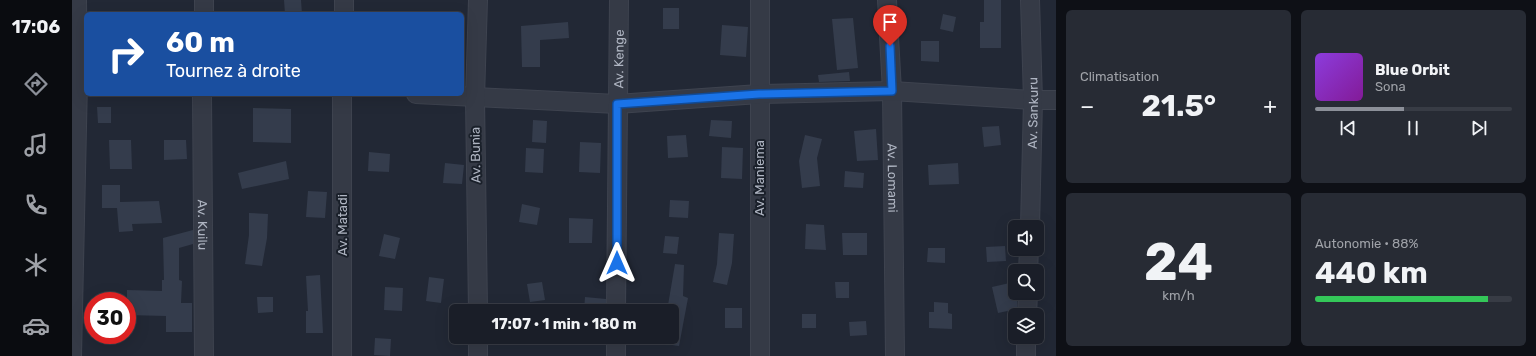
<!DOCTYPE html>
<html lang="fr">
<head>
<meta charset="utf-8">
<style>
  :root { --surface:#1a1e28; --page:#272b34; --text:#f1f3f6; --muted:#9fa2a8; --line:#383c45; --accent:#8c9099 }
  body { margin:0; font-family:Rubik,sans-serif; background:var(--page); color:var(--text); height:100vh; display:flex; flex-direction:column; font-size:15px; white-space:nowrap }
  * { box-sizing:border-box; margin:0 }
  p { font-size:13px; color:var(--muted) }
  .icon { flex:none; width:22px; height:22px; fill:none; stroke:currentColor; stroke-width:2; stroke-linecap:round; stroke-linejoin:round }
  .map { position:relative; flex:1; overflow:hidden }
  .sheet { display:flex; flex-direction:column; gap:10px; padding:10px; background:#0e1016; width:480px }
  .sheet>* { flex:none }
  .top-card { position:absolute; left:12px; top:12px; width:380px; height:84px; border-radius:6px; box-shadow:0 4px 16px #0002,0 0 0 1px var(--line); background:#1a4fa0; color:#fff; overflow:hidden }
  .fabs { position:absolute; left:936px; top:220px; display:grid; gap:8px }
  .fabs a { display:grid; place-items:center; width:36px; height:36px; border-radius:6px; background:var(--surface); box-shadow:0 4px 16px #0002,0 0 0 1px var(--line); font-size:20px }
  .speed { position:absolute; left:12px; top:292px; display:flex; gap:8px; font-size:20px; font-weight:700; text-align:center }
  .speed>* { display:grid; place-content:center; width:52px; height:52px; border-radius:50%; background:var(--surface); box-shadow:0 4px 16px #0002,0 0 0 1px var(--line); line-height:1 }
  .speed .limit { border:6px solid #d22; background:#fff; color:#111 }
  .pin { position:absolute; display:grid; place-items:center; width:34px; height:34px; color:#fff; margin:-41px -17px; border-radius:50% 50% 50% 0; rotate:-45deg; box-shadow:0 0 4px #0007 }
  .pin .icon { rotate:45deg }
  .me { position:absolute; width:44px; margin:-22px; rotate:0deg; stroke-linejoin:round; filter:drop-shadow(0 0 3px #0008) }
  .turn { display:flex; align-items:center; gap:14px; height:84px; padding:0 16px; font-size:18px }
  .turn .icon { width:52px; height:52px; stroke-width:2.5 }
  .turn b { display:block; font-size:28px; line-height:34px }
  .big { font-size:30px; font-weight:700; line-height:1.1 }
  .sheet .tile { flex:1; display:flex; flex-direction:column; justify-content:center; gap:6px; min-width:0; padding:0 14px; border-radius:6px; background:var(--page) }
  .sheet .dial { align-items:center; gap:0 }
  .dial b { font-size:52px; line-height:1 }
  .song { display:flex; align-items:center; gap:12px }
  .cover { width:48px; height:48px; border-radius:6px; background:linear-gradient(135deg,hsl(270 70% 55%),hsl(290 70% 35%)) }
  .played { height:4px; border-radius:2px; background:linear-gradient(90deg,var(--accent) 45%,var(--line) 45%) }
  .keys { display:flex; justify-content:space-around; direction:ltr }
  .heat { display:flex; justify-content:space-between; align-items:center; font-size:22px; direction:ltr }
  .charge { height:6px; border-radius:3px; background:linear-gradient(90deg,#34c759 88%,var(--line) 0) }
  .sheet .tiles { flex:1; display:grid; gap:10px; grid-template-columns:repeat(2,1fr) }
  .trip { position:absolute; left:377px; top:304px; width:230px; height:40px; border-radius:6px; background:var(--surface); box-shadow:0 4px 16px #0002,0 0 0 1px var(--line); font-weight:700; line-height:40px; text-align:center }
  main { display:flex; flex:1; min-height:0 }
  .tab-bar { display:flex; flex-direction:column; width:72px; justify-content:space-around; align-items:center; background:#0a0c10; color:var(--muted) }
  .tab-bar .icon { width:28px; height:28px }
  .tab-bar .selected { color:var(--accent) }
  .tab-bar b { font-size:18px; color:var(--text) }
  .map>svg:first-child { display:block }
  .building { fill:#343c4c }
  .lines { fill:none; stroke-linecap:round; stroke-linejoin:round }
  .street-casing { stroke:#3e434f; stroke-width:20 }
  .street { stroke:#353a46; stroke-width:18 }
  .route-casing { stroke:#114b97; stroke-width:10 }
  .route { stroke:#1a73e8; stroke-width:7 }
  .labels { text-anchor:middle; stroke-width:4; stroke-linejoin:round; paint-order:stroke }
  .street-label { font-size:13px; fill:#afb5c2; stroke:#1a202a }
</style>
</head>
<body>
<main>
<nav class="tab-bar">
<b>17:06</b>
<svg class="icon selected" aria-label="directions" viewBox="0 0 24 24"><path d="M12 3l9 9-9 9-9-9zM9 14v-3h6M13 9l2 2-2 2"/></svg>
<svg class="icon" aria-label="music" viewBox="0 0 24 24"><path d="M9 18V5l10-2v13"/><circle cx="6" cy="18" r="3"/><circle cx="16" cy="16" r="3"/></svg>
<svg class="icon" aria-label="phone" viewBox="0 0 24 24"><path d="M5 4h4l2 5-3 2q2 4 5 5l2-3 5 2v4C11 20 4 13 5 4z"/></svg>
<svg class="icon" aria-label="climate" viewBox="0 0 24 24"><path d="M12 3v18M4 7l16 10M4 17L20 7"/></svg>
<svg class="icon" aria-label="car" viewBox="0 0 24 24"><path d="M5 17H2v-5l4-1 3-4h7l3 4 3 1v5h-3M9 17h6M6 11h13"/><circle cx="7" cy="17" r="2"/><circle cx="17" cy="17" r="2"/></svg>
</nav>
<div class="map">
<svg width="984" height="356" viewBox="0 0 984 356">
  <rect width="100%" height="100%" fill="#222835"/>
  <path class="building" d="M212,0H229L230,14H213Z
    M912,0H929V48H908V22H912Z
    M591,8H607V29H591Z
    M871,14L884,17L881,32L868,29Z
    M781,18L786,68L765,70L760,19Z
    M496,22L497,38L468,40V67H450L449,26Z
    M650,25L676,27L674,57L648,55Z
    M849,41H867V62L849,61Z
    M777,72L778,81L747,82L746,75Z
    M25,107H39V123H26Z
    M181,108L219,109V143L181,142Z
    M461,120L475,121L474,143L460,142Z
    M639,120L660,121L659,138L637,136Z
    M927,126L929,145L912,147L910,127Z
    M804,129L806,160L785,161L782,131Z
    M614,135L616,157L596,158L595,136Z
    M733,135L750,139L745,158L748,186L730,188L727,161Z
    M37,140H59L60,169H38Z
    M92,140H114L115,159L92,160Z
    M508,142L529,143L528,173L507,172Z
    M650,147L671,148L670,179L649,178Z
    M454,148L472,149L471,173L453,172Z
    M297,152L318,154L317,172L296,171Z
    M214,161L217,179L170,189L166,173Z
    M373,163L392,165L390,184L371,183Z
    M886,163L887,184L857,185L856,165Z
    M773,171L792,173L791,188L772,187Z
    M30,185H48V202L87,201L90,223L60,224L61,231L47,232L45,208H30Z
    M236,191L255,192L253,218L234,217Z
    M598,200L617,201L616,218L597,217Z
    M450,204L468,208L465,225L447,222Z
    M177,213L196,214L195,238L190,266L173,264L177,235Z
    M497,218L521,219L520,243H497Z
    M734,224L752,225L754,250L733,249Z
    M121,230V244L107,248V280L110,281L109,303H120V332H94V316L55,315V290L90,291V280H92L91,238Z
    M647,233L662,234L660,263L655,285L641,282L645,264Z
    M770,233H795V255H771Z
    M312,234L328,238L323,259L307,256Z
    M593,236L607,237L605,254L591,253Z
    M933,246L934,261L915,262L914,247Z
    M856,248H873V263L855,262Z
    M603,264L612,265L611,296L616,298L607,346L600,345V311H595Z
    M248,275L251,333H234V311H236L234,276Z
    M357,277L372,279L369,303L354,301Z
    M470,282L473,300L458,302L455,284Z
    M763,282H777V298H764Z
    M942,282L943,293L945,297V309L926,313L920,287Z
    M313,287L331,288L330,311L312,310Z
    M185,297H201V312L186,313Z
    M513,297L534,299V311H512Z
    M862,302L876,303V313L880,314V329L857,328V312H862Z
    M653,308H670V328H653Z
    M730,314H744V328H730Z
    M794,321L795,335L778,336L777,322Z
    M303,338L319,339L318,356L302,355Z"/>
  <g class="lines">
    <g class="street-casing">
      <g id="street">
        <path d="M688,0V356"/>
        <path id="s1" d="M815,0L820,91L823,356"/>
        <path d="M132,14V0"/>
        <path d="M272,14V0"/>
        <path id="s2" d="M130,94L132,356"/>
        <path d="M344,94L545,104L687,94L820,91L961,100H984"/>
        <path id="s3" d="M958,227L961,100L958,0"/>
        <path d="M956,271L957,249"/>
        <path d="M406,311L403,98L406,0"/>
        <path id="s4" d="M544,311L547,0"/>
        <path d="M955,315L956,293"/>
        <path d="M406,337V356"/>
        <path d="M0,356L6,81L5,0"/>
        <path d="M270,356V94"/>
        <path d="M544,356V337"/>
        <path d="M954,356V337"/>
      </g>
    </g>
    <use href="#street" class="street"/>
  </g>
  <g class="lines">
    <g class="route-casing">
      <path id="route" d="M545,263V104L687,94L820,91L818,46"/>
    </g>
    <use href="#route" class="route"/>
  </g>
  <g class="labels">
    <g class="street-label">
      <text dy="5" stroke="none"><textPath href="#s4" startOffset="252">Av. Kenge</textPath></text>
      <text dy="5" stroke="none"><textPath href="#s3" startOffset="114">Av. Sankuru</textPath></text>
      <text transform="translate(403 155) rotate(-91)" y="5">Av. Bunia</text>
      <text transform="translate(687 178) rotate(-90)" y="5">Av. Maniema</text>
      <text dy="5" stroke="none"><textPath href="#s1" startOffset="178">Av. Lomami</textPath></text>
      <text dy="5" stroke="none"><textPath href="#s2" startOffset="131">Av. Kuilu</textPath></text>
      <text transform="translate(270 225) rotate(-90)" y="5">Av. Matadi</text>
    </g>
  </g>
</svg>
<div class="fabs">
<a><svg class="icon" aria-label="sound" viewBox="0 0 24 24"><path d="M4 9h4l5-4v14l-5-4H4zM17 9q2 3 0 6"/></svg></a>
<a><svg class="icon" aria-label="search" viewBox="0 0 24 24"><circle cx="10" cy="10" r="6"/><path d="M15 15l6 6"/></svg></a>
<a><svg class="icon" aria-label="layers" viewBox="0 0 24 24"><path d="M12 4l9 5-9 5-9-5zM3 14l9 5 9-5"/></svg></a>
</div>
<div class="speed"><div class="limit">30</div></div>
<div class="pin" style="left:818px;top:46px;background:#d93025"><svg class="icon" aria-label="arrive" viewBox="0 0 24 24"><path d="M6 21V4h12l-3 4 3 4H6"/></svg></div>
<svg class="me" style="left:545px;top:263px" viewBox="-20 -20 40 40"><path d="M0-17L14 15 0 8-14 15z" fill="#1a73e8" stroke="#fff" stroke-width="4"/></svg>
<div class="trip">17:07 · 1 min · 180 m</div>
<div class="top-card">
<div class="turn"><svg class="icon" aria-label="right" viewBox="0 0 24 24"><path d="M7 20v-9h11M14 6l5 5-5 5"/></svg><div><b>60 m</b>Tournez à droite</div></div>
</div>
</div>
<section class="sheet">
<div class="tiles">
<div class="tile"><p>Climatisation</p>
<div class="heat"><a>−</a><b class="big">21.5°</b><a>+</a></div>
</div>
<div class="tile">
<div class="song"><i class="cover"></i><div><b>Blue Orbit</b><p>Sona</p></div></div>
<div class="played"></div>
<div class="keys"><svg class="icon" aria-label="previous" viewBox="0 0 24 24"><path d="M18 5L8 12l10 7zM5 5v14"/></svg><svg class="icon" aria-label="pause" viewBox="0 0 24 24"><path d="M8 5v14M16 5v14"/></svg><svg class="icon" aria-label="next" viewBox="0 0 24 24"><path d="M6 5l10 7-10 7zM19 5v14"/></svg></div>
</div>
<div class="tile dial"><b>24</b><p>km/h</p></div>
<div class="tile"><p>Autonomie · 88%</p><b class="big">440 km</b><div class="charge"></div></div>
</div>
</section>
</main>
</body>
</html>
